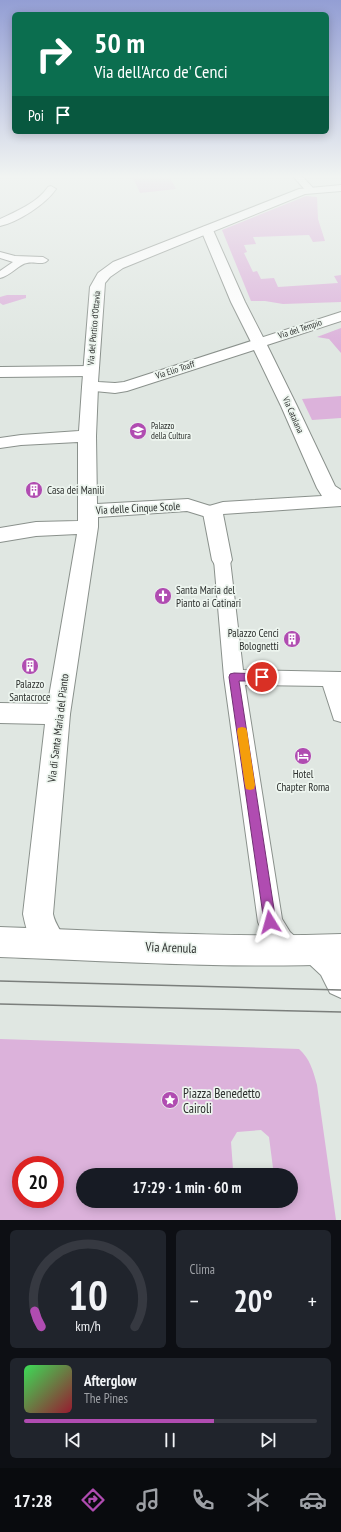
<!DOCTYPE html>
<html lang="it">
<head>
<meta charset="utf-8">
<style>
  :root { --surface:#171b24; --page:#20242c; --text:#f1f3f6; --muted:#9ea1a6; --line:#363941; --accent:#b04cb1 }
  body { margin:0; font-family:"PT Sans Narrow",sans-serif; background:var(--page); color:var(--text); height:100vh; display:flex; flex-direction:column; font-size:15px; white-space:nowrap }
  * { box-sizing:border-box; margin:0 }
  p { font-size:13px; color:var(--muted) }
  .icon { flex:none; width:22px; height:22px; fill:none; stroke:currentColor; stroke-width:2; stroke-linecap:round; stroke-linejoin:round }
  .map { position:relative; height:1220px; overflow:hidden }
  .panel { display:flex; flex-direction:column; gap:10px; padding:10px; background:#0d0f14; flex:1 }
  .panel>* { flex:none }
  .hud { position:absolute; left:12px; top:12px; width:317px; height:122px; border-radius:6px; box-shadow:0 2px 10px #0003; background:#0b6e4f; color:#fff; overflow:hidden }
  .speed { position:absolute; left:12px; top:1156px; display:flex; gap:8px; font-size:20px; font-weight:700; text-align:center }
  .speed>* { display:grid; place-content:center; width:52px; height:52px; border-radius:50%; background:var(--surface); box-shadow:0 2px 10px #0003; line-height:1 }
  .speed .limit { border:6px solid #d22; background:#fff; color:#111 }
  .pin { position:absolute; display:grid; place-items:center; width:34px; height:34px; color:#fff; margin:-17px; border:2px solid #fff; border-radius:50%; box-shadow:0 1px 4px #0007 }
  .me { position:absolute; width:44px; margin:-22px; rotate:352deg; stroke-linejoin:round; filter:drop-shadow(0 0 3px #0008) }
  .turn { display:flex; align-items:center; gap:14px; height:84px; padding:0 16px; font-size:18px }
  .turn .icon { width:52px; height:52px; stroke-width:2.5 }
  .turn b { display:block; font-size:28px; line-height:34px }
  .then { display:flex; align-items:center; height:38px; padding:0 16px; background:#0003; gap:8px; font-size:15px }
  .big { font-size:30px; font-weight:600; line-height:1.1 }
  .panel .tile { flex:1; display:flex; flex-direction:column; justify-content:center; gap:6px; min-width:0; padding:0 14px; border-radius:6px; background:var(--page) }
  .panel .dial { align-items:center; gap:0 }
  .dial svg { height:104px; overflow:visible; fill:none; stroke:var(--line); stroke-width:7; stroke-linecap:round; text-anchor:middle }
  .dial text { fill:var(--text); stroke:none }
  .song { display:flex; align-items:center; gap:12px }
  .cover { width:48px; height:48px; border-radius:6px; background:linear-gradient(135deg,hsl(130 70% 55%),hsl(350 70% 35%)) }
  .played { height:4px; border-radius:2px; background:linear-gradient(90deg,var(--accent) 65%,var(--line) 65%) }
  .keys { display:flex; justify-content:space-around; direction:ltr }
  .heat { display:flex; justify-content:space-between; align-items:center; font-size:22px; direction:ltr }
  .panel .tiles { flex:1; display:grid; gap:10px; grid-template-columns:1fr 1fr }
  .tile:last-child { grid-column:span 2 }
  .trip { position:absolute; left:76px; top:1168px; width:222px; height:40px; border-radius:20px; background:var(--surface); box-shadow:0 2px 10px #0003; font-weight:600; line-height:40px; text-align:center }
  .menu { display:flex; height:64px; justify-content:space-around; align-items:center; background:#090b0e; color:var(--muted) }
  .menu .icon { width:28px; height:28px }
  .menu .active { color:var(--accent) }
  .menu b { font-size:18px; color:var(--text) }
  .map>svg:first-child { display:block }
  .green { fill:#dcb2db; fill-rule:evenodd }
  .lines { fill:none; stroke-linecap:round; stroke-linejoin:round }
  .service-casing { stroke:#8a918c; stroke-width:2 }
  .pedestrian-casing { stroke:#8a918c; stroke-width:2 }
  .minor-casing { stroke:#8a918c; stroke-width:2 }
  .tertiary-casing { stroke:#8a918c; stroke-width:2 }
  .service { fill:#fff; fill-rule:evenodd }
  .pedestrian { fill:#fff; fill-rule:evenodd }
  .minor { fill:#fff; fill-rule:evenodd }
  .tertiary { fill:#fff; fill-rule:evenodd }
  .tram { stroke:#7b7f7c; stroke-width:1.5 }
  .route { fill:#b04cb1; stroke:#723173 }
  .slow { fill:#f59e0b }
  .labels { text-anchor:middle; stroke-width:3.5; stroke-linejoin:round; paint-order:stroke }
  .far-street-label { font-size:9px; fill:#2d302e; stroke:#edf5ef }
  .far-poi-label { font-size:9px; fill:#2d302e; stroke:#edf5ef; text-anchor:start }
  .poi-label { font-size:11px; fill:#2d302e; stroke:#edf5ef; text-anchor:start }
  .street-label { font-size:11px; fill:#2d302e; stroke:#edf5ef }
  .near-street-label { font-size:13px; fill:#2d302e; stroke:#edf5ef }
  .near-poi-label { font-size:13px; fill:#2d302e; stroke:#edf5ef; text-anchor:start }
</style>
</head>
<body>
<div class="map">
<svg width="341" height="1220" viewBox="0 0 341 1220">
  <rect width="100%" height="100%" fill="#e0e7e2"/>
  <path class="green" d="M130,176H169L176,189L140,193L134,180Z
    M306,196L317,197L318,219L325,241L313,242L309,235L253,237L256,244L244,245L247,252L244,253L253,272L257,271L261,279L274,278L278,287L338,283L334,276L341,275V302L283,304L265,301H251L222,230Z
    M7,295H26V298L3,305L0,303V297Z
    M341,328V353L329,339L317,337Z
    M341,396V418L312,420L302,399Z
    M0,1039L299,1049C310,1059 313,1070 317,1085L336,1220H0ZM261,1130L269,1137L273,1168L269,1175H291V1201H83V1175H238L233,1169L231,1142L237,1132ZM21,1165H55V1199H21Z"/>
  <g class="lines">
    <g class="service-casing">
      <path id="service" d="M293,176H302L313,188L315,190L313,192H307Z
        M51,186L56,189C46,204 18,222 0,226V219C17,211 37,203 48,187Z
        M0,252L15,256L43,257L48,260C43,266 34,261 27,263C19,264 10,276 0,278V271L13,262L0,258Z
        M222,554L228,556L230,560L243,670L341,672V722L334,720L323,686L245,685L282,919L290,932L301,942L305,951L301,960L292,964C274,956 265,940 258,922L224,677L214,560L216,556Z"/>
    </g>
    <g class="pedestrian-casing">
      <path id="pedestrian" d="M207,226L211,227L213,230L245,302L266,343L263,346L258,348L253,346L231,302L201,230L203,227Z
        M90,366L96,368L98,371L96,374L90,376L0,377V367Z
        M90,382L96,384L98,387L96,436L97,504L188,499L220,509L223,513L220,517L213,519L187,511L98,517V527L70,714L67,721L58,724L49,721L46,714L77,534L36,536L0,542V528L36,522L78,521V442L21,445L0,448V438L21,435L79,431L82,387L84,384Z"/>
    </g>
    <g class="minor-casing">
      <path id="minor" d="M341,185V191L305,194L123,268L110,277L105,283L98,382L115,383L124,382L341,312V321L267,345L297,406L335,486L341,490V506L223,514L232,560L229,565L222,567L215,565L212,560L203,513L209,506L223,502L322,496L317,488L281,406L254,350L127,391L115,393L84,390L82,387L90,287L98,273L113,262L299,189Z
        M0,703L58,704L67,707L70,714L53,914C55,925 63,933 67,943L63,954L52,958C32,950 27,934 23,914L45,724L0,723Z
        M317,935L328,939L341,950V998L330,993L321,975L306,961L302,950L306,939Z"/>
    </g>
    <g class="tertiary-casing">
      <path id="tertiary" d="M0,927C113,931 228,938 341,934V964C228,969 113,961 0,957Z"/>
    </g>
    <use href="#service" class="service"/>
    <use href="#pedestrian" class="pedestrian"/>
    <use href="#minor" class="minor"/>
    <use href="#tertiary" class="tertiary"/>
    <path class="tram" d="M0,981L341,990
      M0,1004L341,1012"/>
  </g>
  <linearGradient id="sky" x2="0" y2="1"><stop stop-color="#939ed4"/><stop offset="0.51" stop-color="#f1f4f2"/><stop offset="1" stop-color="#f1f4f2" stop-opacity="0"/></linearGradient>
  <rect width="341" height="346" fill="url(#sky)"/>
  <path class="route" d="M234,673L262,674L265,675L267,677L265,680L262,681H239L276,922L274,926L270,928L266,926L264,922L229,677L230,674Z"/>
  <path class="slow" d="M242,727L246,728L247,731L255,785L254,789L250,790L246,789L245,785L237,731L238,728Z"/>
  <defs>
    <g id="school-disc" transform="scale(0.9)"><circle r="9.5" fill="#b04cb1" stroke="#edf5ef"/><path d="M0-5L7-2L0 1L-7-2ZM-4 1L0 2.5L4 1V4Q0 6-4 4Z" fill="#fff"/></g>
    <g id="building-disc" transform="scale(0.9)"><circle r="9.5" fill="#b04cb1" stroke="#edf5ef"/><path d="M-4-6H4V6H1V3H-1V6H-4ZM-2.5-4.3h1.7v1.8h-1.7ZM.8-4.3h1.7v1.8H.8ZM-2.5-1h1.7V.8h-1.7ZM.8-1h1.7V.8H.8Z" fill="#fff"/></g>
    <g id="church-disc" transform="scale(0.9)"><circle r="9.5" fill="#b04cb1" stroke="#edf5ef"/><path d="M-1.2-6h2.4v3.5h3.3v2.4h-3.3V6h-2.4V-.1h-3.3v-2.4h3.3Z" fill="#fff"/></g>
    <g id="hotel-disc" transform="scale(0.9)"><circle r="9.5" fill="#b04cb1" stroke="#edf5ef"/><path d="M-6-4.5h1.5V1H6V5H4.5V3h-9V5H-6ZM-4 0a1.8 1.8 0 1 1 3.6 0ZM.5 0V-2.5h3Q6-2.5 6 0Z" fill="#fff"/></g>
    <g id="sight-disc" transform="scale(0.9)"><circle r="9.5" fill="#b04cb1" stroke="#edf5ef"/><path d="M0-6L1.8-2.2L6-1.7L2.9 1.2L3.7 5.4L0 3.3L-3.7 5.4L-2.9 1.2L-6-1.7L-1.8-2.2Z" fill="#fff"/></g>
  </defs>
  <g fill-rule="evenodd">
    <use href="#school-disc" x="138" y="431"/>
    <use href="#building-disc" x="34" y="490"/>
    <use href="#church-disc" x="163" y="596"/>
    <use href="#building-disc" x="292" y="639"/>
    <use href="#building-disc" x="30" y="666"/>
    <use href="#hotel-disc" x="303" y="756"/>
    <use href="#sight-disc" x="170" y="1100"/>
  </g>
  <g class="labels">
    <g class="far-street-label">
      <text transform="translate(94 328) rotate(-85)" y="3">Via del Portico d'Ottavia</text>
      <text transform="translate(300 329) rotate(-18)" y="3">Via del Tempio</text>
      <text transform="translate(175 370) rotate(-18)" y="3">Via Elio Toaff</text>
      <text transform="translate(293 415) rotate(66)" y="3">Via Catalana</text>
    </g>
    <g class="far-poi-label">
      <text x="151" y="429">Palazzo<tspan x="151" dy="10">della Cultura</tspan></text>
    </g>
    <g class="poi-label">
      <text x="47" y="494">Casa dei Manili</text>
      <text x="176" y="594">Santa Maria del<tspan x="176" dy="13">Pianto ai Catinari</tspan></text>
      <text x="279" y="637" text-anchor="end">Palazzo Cenci<tspan x="279" dy="13">Bolognetti</tspan></text>
      <text x="30" y="688" text-anchor="middle">Palazzo<tspan x="30" dy="13">Santacroce</tspan></text>
      <text x="303" y="778" text-anchor="middle">Hotel<tspan x="303" dy="13">Chapter Roma</tspan></text>
    </g>
    <g class="street-label">
      <text transform="translate(138 508) rotate(-3)" y="4">Via delle Cinque Scole</text>
      <text transform="translate(58 728) rotate(-83)" y="4">Via di Santa Maria del Pianto</text>
    </g>
    <g class="near-street-label">
      <text transform="translate(171 947) rotate(2)" y="5">Via Arenula</text>
    </g>
    <g class="near-poi-label">
      <text x="183" y="1098">Piazza Benedetto<tspan x="183" dy="15">Cairoli</tspan></text>
    </g>
  </g>
</svg>
<div class="speed"><div class="limit">20</div></div>
<div class="pin" style="left:262px;top:677px;background:#d93025"><svg class="icon" aria-label="arrive" viewBox="0 0 24 24"><path d="M6 21V4h12l-3 4 3 4H6"/></svg></div>
<svg class="me" style="left:270px;top:922px" viewBox="-20 -20 40 40"><path d="M0-17L14 15 0 8-14 15z" fill="#b04cb1" stroke="#fff" stroke-width="4"/></svg>
<div class="trip">17:29 · 1 min · 60 m</div>
<div class="hud">
<div class="turn"><svg class="icon" aria-label="right" viewBox="0 0 24 24"><path d="M7 20v-9h11M14 6l5 5-5 5"/></svg><div><b>50 m</b>Via dell'Arco de' Cenci</div></div>
<div class="then">Poi<svg class="icon" aria-label="arrive" viewBox="0 0 24 24"><path d="M6 21V4h12l-3 4 3 4H6"/></svg></div>
</div>
</div>
<section class="panel">
<div class="tiles">
<div class="tile dial"><svg viewBox="0 0 100 80">
<path d="M14 69A42 42 0 1 1 86 69"/>
<path d="M14 69A42 42 0 0 1 9 57" stroke="#b04cb1"/>
<text x="50" y="56" font-size="32" font-weight="700">10</text>
<text x="50" y="72" font-size="11">km/h</text>
</svg></div>
<div class="tile"><p>Clima</p>
<div class="heat"><a>−</a><b class="big">20°</b><a>+</a></div>
</div>
<div class="tile">
<div class="song"><i class="cover"></i><div><b>Afterglow</b><p>The Pines</p></div></div>
<div class="played"></div>
<div class="keys"><svg class="icon" aria-label="previous" viewBox="0 0 24 24"><path d="M18 5L8 12l10 7zM5 5v14"/></svg><svg class="icon" aria-label="pause" viewBox="0 0 24 24"><path d="M8 5v14M16 5v14"/></svg><svg class="icon" aria-label="next" viewBox="0 0 24 24"><path d="M6 5l10 7-10 7zM19 5v14"/></svg></div>
</div>
</div>
</section>
<nav class="menu">
<b>17:28</b>
<svg class="icon active" aria-label="directions" viewBox="0 0 24 24"><path d="M12 3l9 9-9 9-9-9zM9 14v-3h6M13 9l2 2-2 2"/></svg>
<svg class="icon" aria-label="music" viewBox="0 0 24 24"><path d="M9 18V5l10-2v13"/><circle cx="6" cy="18" r="3"/><circle cx="16" cy="16" r="3"/></svg>
<svg class="icon" aria-label="phone" viewBox="0 0 24 24"><path d="M5 4h4l2 5-3 2q2 4 5 5l2-3 5 2v4C11 20 4 13 5 4z"/></svg>
<svg class="icon" aria-label="climate" viewBox="0 0 24 24"><path d="M12 3v18M4 7l16 10M4 17L20 7"/></svg>
<svg class="icon" aria-label="car" viewBox="0 0 24 24"><path d="M5 17H2v-5l4-1 3-4h7l3 4 3 1v5h-3M9 17h6M6 11h13"/><circle cx="7" cy="17" r="2"/><circle cx="17" cy="17" r="2"/></svg>
</nav>
</body>
</html>
